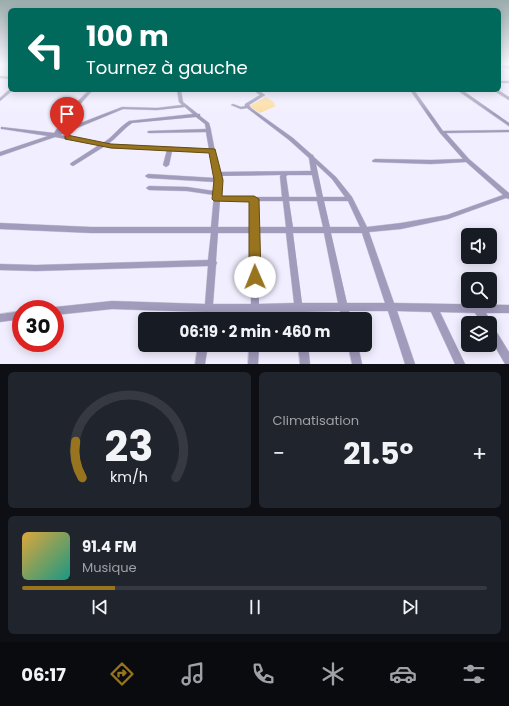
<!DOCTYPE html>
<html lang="fr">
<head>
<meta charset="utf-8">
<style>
  :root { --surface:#171b24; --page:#20242c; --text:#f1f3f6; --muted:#9ea1a6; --line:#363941; --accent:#98741e }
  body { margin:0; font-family:Poppins,sans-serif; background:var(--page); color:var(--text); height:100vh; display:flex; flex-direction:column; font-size:15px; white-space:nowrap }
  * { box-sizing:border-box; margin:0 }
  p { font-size:13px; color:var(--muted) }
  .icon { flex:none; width:22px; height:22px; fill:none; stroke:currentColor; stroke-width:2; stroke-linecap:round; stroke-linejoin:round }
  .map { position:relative; height:364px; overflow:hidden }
  .details { display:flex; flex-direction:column; gap:8px; padding:8px; background:#0d0f14; flex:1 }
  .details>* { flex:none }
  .guide { position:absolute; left:8px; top:8px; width:493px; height:84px; border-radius:6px; box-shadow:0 2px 10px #0003; background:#00695c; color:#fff; overflow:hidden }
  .controls { position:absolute; left:461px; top:228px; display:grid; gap:8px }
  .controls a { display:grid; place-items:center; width:36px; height:36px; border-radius:6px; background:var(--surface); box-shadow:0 2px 10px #0003; font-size:20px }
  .speed { position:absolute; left:12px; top:300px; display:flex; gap:8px; font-size:20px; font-weight:700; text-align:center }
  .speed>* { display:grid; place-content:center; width:52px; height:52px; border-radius:50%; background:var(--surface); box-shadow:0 2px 10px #0003; line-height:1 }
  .speed .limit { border:6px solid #d22; background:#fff; color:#111 }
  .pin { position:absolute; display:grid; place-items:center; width:34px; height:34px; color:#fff; margin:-41px -17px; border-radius:50% 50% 50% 0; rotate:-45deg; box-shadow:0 0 4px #0007 }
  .pin .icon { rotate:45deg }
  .me { position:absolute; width:44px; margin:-22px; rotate:359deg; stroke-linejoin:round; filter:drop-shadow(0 0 3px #0008) }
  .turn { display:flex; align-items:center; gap:14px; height:84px; padding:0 12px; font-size:18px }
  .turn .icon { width:52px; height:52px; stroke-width:2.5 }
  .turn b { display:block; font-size:28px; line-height:34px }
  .big { font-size:30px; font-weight:700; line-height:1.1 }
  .details .card { flex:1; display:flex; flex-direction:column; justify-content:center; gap:6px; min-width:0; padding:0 14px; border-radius:6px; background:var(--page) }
  .details .dial { align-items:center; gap:0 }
  .dial svg { height:104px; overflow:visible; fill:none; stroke:var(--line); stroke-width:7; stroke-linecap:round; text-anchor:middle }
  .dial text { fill:var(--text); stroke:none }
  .song { display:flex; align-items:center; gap:12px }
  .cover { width:48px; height:48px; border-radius:6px; background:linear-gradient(135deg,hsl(40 70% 55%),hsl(170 70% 35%)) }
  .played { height:4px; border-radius:2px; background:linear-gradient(90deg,var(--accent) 20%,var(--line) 20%) }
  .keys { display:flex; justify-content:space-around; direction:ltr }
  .heat { display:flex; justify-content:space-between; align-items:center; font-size:22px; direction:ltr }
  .details .tiles { flex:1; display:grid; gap:8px; grid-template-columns:1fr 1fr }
  .card:last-child { grid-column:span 2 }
  .trip { position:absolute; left:138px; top:312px; width:234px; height:40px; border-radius:6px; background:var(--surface); box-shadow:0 2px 10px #0003; font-weight:700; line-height:40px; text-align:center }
  .tab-bar { display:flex; height:64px; justify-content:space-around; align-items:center; background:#090b0e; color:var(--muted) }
  .tab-bar .icon { width:28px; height:28px }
  .tab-bar .on { color:var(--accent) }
  .tab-bar b { font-size:18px; color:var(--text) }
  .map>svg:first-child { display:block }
  .green { fill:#fcdd9f }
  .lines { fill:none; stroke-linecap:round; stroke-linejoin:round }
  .minor-casing { stroke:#cfccdc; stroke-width:1 }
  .major-casing { stroke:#cfccdc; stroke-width:9 }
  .minor { fill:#a19bbc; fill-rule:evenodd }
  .major { stroke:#61538d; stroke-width:8 }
  .route { fill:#98741e; stroke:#634b14 }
</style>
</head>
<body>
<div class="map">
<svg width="509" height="364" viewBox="0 0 509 364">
  <rect width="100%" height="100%" fill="#f1eeff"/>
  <path class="green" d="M266,97L275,103L274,104L276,106L260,113L249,106Z"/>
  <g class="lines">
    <g class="minor-casing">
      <path id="minor" d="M499,64H504L509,67V69Z
        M0,76L10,77V79L0,78Z
        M499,81H509V83H499Z
        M10,89V90H13L0,101V98Z
        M89,90H93L75,110L60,131L122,107L157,108L182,105L179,102L177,90H181L183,102L198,114H200V116L209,123L211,130V131L219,172L311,171L309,158L289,140L247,108L241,109L231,105L233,104L241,107L245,106V104L260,95L253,90H258L265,95L249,105L251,108L293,138L311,154L313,155L314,157L336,177L352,197L367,227L401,223L447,215L503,195L466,162L431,164L373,162L372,161L373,160L375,159L431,160L463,159L440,133L410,90H414L443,131L509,130V132L446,133L469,159L509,193V199L506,198L448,219L401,229L369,232L394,303L509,305V313H486L492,323L491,325L493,326L509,352V364H505L490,338V323H482L475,313L440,312L465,364H455L431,312L397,311L415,364H405L388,311H349L351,319H341L340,311L304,312L305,319H295V312H259L260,319H250V312H213V319H203L204,312L112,309L55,315V309H51L55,307L112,301L205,304L208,266L36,271L0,270V264L36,265L208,260L211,233H91L0,229V223L91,227H211L214,195L187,191L149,190L146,188L149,186L187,187L214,191L215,182L148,178L145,176L148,174L215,178L210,152L172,151L169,165L166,167L163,165L167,150L111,148L105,146L73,166L71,165L70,164L71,163L99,145L55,137L0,156V152L48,136L3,129H1V127L54,133L71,108ZM185,107L193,114L129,121C119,127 113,137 103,143L60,135L123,109L157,110ZM196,117L205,124L206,129L149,131L147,132L149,133L206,132L209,149L108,144C117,138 123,129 132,123ZM316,164L332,179L345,197H323ZM281,175L280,176L282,197H220L221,194L220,193L221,180L220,176ZM288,175H312L317,197H289L286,176ZM220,201H251V227H218ZM257,201H283L286,227H258ZM289,201H317L323,227H293ZM324,201H348L360,227H330ZM218,233H251V304H213L216,265L217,263L216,261ZM258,233H286L294,303L259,304ZM293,233H324L338,303H302ZM331,233H362L385,303H347Z
        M457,90H462L509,123V126Z
        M493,90H498L509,97V100Z
        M21,311V319L0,322V314Z
        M198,345H208L205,364H195Z
        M249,345H259L258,364H248Z
        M298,345H308L310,364H300Z
        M348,345H358L362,364H352Z"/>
    </g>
    <g class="major-casing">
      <path id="major" d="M506,64H509"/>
    </g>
    <use href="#minor" class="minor"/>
    <use href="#major" class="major"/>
  </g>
  <linearGradient id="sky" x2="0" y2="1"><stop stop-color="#9aacac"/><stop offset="0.56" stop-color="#f9f7ff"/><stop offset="1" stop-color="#f9f7ff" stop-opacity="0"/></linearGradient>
  <rect width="509" height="115" fill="url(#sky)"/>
  <path class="route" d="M67,135L111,144L215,149L223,180L222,196H254L259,199L261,277L259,280L255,282L251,280L249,277V202L214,201L212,199L214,180L209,153L111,148L65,139V136Z"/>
</svg>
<div class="controls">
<a><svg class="icon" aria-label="sound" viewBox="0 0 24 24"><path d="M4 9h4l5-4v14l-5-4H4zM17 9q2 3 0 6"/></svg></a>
<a><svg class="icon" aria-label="search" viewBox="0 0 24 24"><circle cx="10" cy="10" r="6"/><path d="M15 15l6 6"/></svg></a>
<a><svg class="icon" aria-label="layers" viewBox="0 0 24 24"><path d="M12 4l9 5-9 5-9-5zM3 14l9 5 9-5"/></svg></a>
</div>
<div class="speed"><div class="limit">30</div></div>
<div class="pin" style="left:67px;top:138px;background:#d93025"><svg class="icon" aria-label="arrive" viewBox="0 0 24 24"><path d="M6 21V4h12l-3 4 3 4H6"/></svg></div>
<svg class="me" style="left:255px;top:277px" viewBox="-20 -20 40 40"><circle r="19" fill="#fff"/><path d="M0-13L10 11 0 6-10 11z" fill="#98741e"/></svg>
<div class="trip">06:19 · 2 min · 460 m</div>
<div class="guide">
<div class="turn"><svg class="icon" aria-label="left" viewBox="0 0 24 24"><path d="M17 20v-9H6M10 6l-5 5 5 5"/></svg><div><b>100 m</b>Tournez à gauche</div></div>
</div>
</div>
<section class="details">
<div class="tiles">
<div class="card dial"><svg viewBox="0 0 100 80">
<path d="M14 69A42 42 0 1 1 86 69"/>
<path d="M14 69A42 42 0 0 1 9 41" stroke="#98741e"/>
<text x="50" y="56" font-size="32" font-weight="700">23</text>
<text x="50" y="72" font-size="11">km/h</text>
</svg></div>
<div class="card"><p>Climatisation</p>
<div class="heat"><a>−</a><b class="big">21.5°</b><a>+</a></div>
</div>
<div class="card">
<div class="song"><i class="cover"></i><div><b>91.4 FM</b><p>Musique</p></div></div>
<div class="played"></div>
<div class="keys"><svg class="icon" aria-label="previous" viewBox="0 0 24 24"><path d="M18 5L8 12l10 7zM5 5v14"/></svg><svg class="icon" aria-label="pause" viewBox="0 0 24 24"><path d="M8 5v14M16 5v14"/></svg><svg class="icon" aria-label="next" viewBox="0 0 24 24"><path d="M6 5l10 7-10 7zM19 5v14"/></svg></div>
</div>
</div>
</section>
<nav class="tab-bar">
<b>06:17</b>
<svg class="icon on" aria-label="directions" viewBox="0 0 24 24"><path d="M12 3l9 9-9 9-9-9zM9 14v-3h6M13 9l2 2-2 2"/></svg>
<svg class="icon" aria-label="music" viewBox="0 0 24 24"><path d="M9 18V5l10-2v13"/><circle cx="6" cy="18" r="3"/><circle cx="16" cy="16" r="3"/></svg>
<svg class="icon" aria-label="phone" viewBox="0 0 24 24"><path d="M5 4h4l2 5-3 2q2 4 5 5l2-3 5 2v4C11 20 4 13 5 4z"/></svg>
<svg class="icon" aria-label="climate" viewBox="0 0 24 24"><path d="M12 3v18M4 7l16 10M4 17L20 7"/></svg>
<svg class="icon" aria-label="car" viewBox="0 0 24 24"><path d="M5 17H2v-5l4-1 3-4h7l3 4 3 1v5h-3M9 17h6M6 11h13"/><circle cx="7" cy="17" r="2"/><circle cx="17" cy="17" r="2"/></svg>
<svg class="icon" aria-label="filters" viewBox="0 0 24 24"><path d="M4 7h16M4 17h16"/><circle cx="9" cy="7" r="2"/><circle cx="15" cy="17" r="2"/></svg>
</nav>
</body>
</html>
